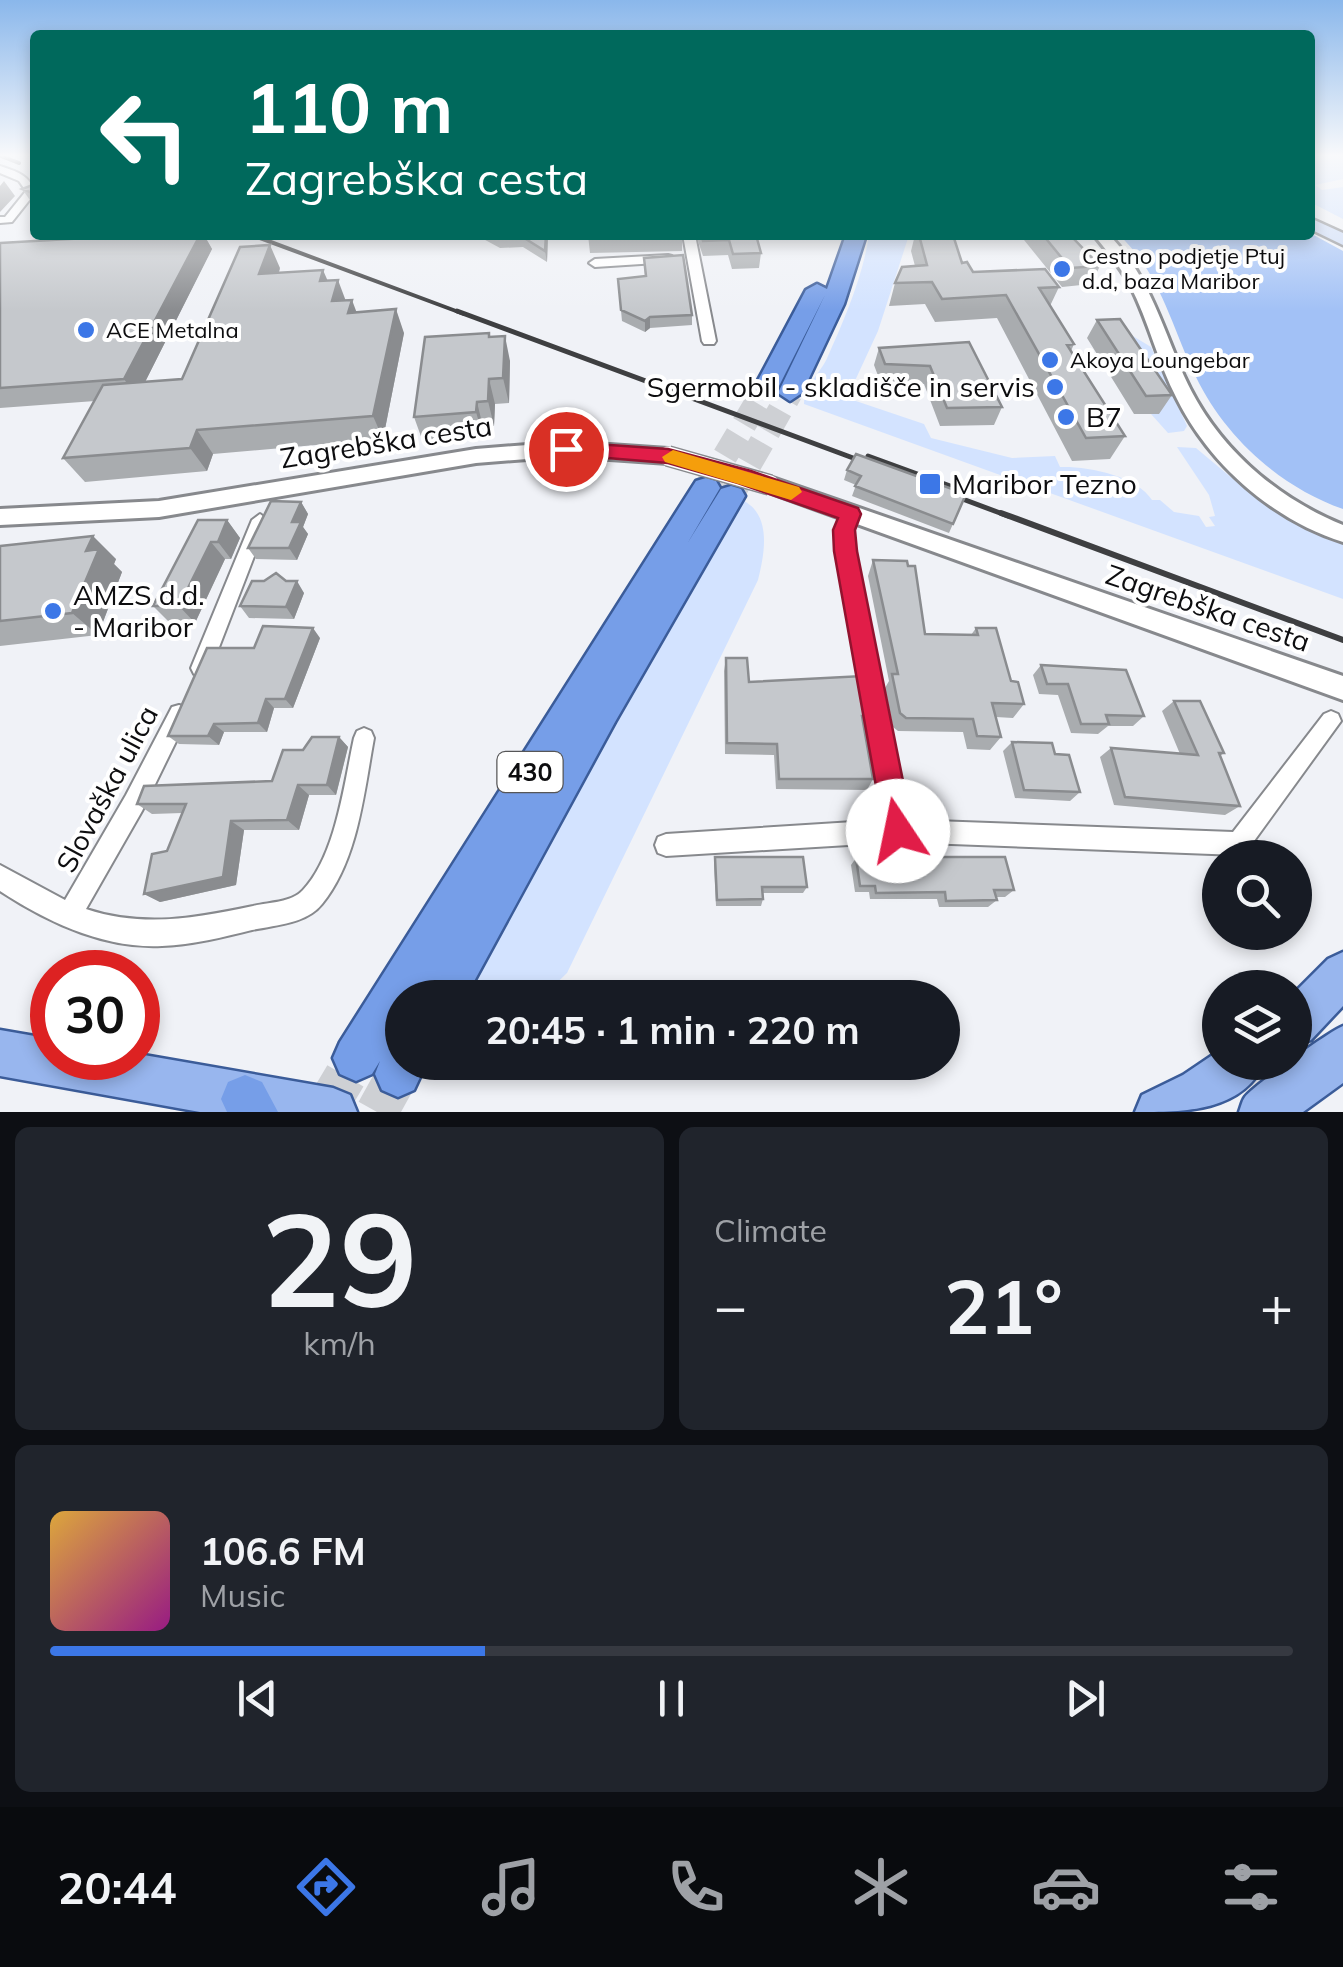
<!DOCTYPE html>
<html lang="en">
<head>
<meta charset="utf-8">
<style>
  :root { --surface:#171b24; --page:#20242c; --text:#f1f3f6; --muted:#9ea1a6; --line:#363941; --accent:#3c77e7 }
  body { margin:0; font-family:Mulish,sans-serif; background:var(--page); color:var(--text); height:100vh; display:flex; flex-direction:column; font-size:38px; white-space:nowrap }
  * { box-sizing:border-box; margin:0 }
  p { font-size:32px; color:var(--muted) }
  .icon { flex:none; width:55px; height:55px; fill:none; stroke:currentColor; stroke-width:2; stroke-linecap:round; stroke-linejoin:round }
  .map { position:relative; height:1112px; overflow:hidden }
  .details { display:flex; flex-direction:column; gap:15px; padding:15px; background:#0d0f14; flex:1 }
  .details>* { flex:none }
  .banner { position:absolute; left:30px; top:30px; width:1285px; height:210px; border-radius:10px; box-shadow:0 5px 15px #0003; background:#00695c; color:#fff; overflow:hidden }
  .fabs { position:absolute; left:1202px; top:840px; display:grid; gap:20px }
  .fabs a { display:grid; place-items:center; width:110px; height:110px; border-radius:50%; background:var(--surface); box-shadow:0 5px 15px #0003; font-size:50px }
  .speed { position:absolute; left:30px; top:950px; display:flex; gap:20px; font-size:50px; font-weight:700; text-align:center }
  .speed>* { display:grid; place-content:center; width:130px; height:130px; border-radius:50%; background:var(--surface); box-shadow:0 5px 15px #0003; line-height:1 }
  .speed .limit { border:15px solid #d22; background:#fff; color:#111 }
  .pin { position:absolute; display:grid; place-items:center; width:85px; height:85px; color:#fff; margin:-42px; border:5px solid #fff; border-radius:50%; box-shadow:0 2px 10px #0007 }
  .me { position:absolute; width:110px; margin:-55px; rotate:349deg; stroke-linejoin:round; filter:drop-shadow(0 0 8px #0008) }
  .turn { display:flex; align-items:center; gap:35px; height:210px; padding:0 50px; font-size:45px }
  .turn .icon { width:130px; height:130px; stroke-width:2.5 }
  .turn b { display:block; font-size:70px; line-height:85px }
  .big { font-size:75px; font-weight:700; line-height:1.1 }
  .details .tile { flex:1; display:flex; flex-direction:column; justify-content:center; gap:15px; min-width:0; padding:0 35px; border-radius:15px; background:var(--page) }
  .details .dial { align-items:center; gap:0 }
  .dial b { font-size:130px; line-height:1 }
  .song { display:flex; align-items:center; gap:30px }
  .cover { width:120px; height:120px; border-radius:15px; background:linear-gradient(135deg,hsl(40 70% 55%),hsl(310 70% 35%)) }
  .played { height:10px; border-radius:5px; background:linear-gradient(90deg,var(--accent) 35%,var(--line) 35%) }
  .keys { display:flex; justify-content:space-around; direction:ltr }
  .heat { display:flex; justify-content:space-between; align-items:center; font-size:55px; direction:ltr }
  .details .tiles { flex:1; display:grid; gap:15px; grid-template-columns:1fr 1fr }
  .tile:last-child { grid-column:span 2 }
  .trip { position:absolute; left:385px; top:980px; width:575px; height:100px; border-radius:50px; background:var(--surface); box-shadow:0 5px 15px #0003; font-weight:700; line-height:100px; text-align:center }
  .menu { display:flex; height:160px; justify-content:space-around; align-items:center; background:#090b0e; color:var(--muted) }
  .menu .icon { width:70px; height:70px }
  .menu .selected { color:var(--accent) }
  .menu b { font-size:45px; color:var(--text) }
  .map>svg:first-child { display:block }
  .green { fill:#d3e3ff }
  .forest { fill:#a2c1f6 }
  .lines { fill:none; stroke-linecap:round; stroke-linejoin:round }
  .trunk-tunnel-far1 { stroke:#ced0d4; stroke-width:25; stroke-dasharray:25 12; stroke-linecap:butt }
  .trunk-tunnel { stroke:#ced0d4; stroke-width:42; stroke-dasharray:42 21; stroke-linecap:butt }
  .minor-casing { stroke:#87898d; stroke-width:4 }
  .tertiary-casing { stroke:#87898d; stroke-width:6 }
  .secondary-casing { stroke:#87898d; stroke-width:5 }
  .primary-casing { stroke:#3b5c99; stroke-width:5 }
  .trunk-casing { stroke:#3b5c99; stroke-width:5 }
  .minor { fill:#fff; fill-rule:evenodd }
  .tertiary { fill:#fff; fill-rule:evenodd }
  .secondary { fill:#ccdbf7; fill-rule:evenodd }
  .primary { fill:#98b6ee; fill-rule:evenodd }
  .trunk { fill:#769ee8; fill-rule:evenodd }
  .rail-far2 { stroke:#3e3f41; stroke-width:4 }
  .rail-far1 { stroke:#3e3f41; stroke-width:5 }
  .rail { stroke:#3e3f41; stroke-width:6 }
  .tertiary-bridge-casing { stroke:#87898d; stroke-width:22; stroke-linecap:butt }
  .tertiary-bridge { stroke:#fff; stroke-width:19 }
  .wall { fill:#a9acaf }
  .shaded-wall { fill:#8a8c8f }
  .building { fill:#c5c8cc; stroke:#8a8c8f; stroke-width:2.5 }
  .route { fill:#e11d48; stroke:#92132f; stroke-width:2.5 }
  .slow { fill:#f59e0b }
  .poi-dot { fill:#3c77e7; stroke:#fff; stroke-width:4 }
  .labels { text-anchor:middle; stroke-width:8; stroke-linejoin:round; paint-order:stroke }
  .far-poi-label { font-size:22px; fill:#0d0d0f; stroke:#fff; text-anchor:start }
  .shield { fill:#fff; stroke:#565657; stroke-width:2.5 }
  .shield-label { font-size:25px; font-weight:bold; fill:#0d0d0f }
  .poi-label { font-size:28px; fill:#0d0d0f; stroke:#fff; text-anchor:start }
  .street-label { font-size:28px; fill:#0d0d0f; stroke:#fff }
</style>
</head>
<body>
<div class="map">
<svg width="1343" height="1112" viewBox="0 0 1343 1112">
  <rect width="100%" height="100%" fill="#f0f2f7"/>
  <path class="green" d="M1310,156H1343V179L1315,185L1322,190L1343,187V219L1310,202Z
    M869,235H909L878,331L847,398L924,424L931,438L1012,458L1055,456L1060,467C1088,466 1137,476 1152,500H1160L1174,512L1199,516L1206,527L1215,526L1209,517L1215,516L1209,495L1177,447L1196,448L1251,494L1343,541V599L804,404C805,383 820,375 828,356C845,318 863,276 869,235Z
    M1123,330L1151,347L1187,426L1184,431L1168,433L1151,414H1158Z
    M737,498C773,510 765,552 758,580L567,973L542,997L453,998Z"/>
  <path class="forest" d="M1310,233L1343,251V509C1280,487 1225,437 1196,377C1172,328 1161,274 1119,235Z"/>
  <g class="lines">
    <path class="trunk-tunnel-far1" d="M706,488L768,384
      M731,496L790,393"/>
    <path class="trunk-tunnel" d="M324,1112L356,1058
      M377,1112L398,1074"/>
    <g class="minor-casing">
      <path id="minor" d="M0,166C16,171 31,176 35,193L12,222L0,223V217H5L26,191L19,181L0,173Z
        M683,235H695L716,341L714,344H704L702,341Z
        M668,255L672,256V262L595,267L589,263L595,259Z
        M850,508L858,514L853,530L855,551L907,820L1233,832L1324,714L1331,711L1338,714L1341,721L1246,852L1238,855L898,842L666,856L658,853L655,845L658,837L666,834L885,820L837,551L835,530L844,510Z
        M260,514L268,520L211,668L208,674L201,677L194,674L191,668L252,520Z
        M179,705L186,707L189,714L186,721L142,811L86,909C144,928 195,918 253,906C269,902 291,903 303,890C336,855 344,784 354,738L357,731L364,728L371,731L374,738C364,792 358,860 322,904C306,924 276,925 252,930C223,937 193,945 162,946C105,949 47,922 0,891V865L65,900L126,795L172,707Z"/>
    </g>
    <g class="tertiary-casing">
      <path id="tertiary" d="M1094,235H1109C1149,276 1162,326 1184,376C1215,445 1274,497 1343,525V542C1273,520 1210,465 1177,399C1158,363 1149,322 1130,285C1120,266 1107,251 1094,235Z
        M566,442L668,449L678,456L668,463L566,456L476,463L159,517L0,525V509L159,501L476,449Z
        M770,477L1343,676V700L763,490L760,485Z"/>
    </g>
    <g class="secondary-casing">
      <path id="secondary" d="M1310,218L1343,233V245L1310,229Z"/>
    </g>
    <g class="primary-casing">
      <path id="primary" d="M1343,952V1006L1311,1040L1295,1046V992L1328,959Z
        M1343,1026V1083L1303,1112H1239C1241,1107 1242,1101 1245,1097C1253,1086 1330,1031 1343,1026Z
        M0,1030L52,1039V1058H138V1054L333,1088L350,1095L357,1112H200L0,1076Z
        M1220,1050V1062H1265C1242,1112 1185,1112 1135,1112L1142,1095L1183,1075Z"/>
    </g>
    <g class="trunk-casing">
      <path id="trunk" d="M846,235H866L844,304L802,393L790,401L778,393L825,295L777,390H759L756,384L806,290L817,284L827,289Z
        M706,478L716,481L720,488L687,544L721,489L731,486L741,489L745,496L615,722L465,998H419L422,990L418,998H402V1023L390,1045L402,1040V1062H427L414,1090L398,1097L382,1090L375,1074L380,1061L372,1074L356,1081L340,1074L333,1058L340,1042L696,481Z
        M245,1075L262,1082L278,1112H227L221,1099L228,1082Z"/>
    </g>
    <use href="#minor" class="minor"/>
    <use href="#tertiary" class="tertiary"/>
    <use href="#secondary" class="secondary"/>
    <use href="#primary" class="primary"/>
    <use href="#trunk" class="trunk"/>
    <path class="rail-far2" d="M1,156L19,163
      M252,235L464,314"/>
    <path class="rail-far1" d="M457,311L880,468
      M868,456L953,487
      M936,489L1008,516"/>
    <path class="rail" d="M1001,513L1343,640"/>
    <g class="tertiary-bridge-casing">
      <path id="tertiary-bridge" d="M668,456L770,485"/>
    </g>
    <use href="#tertiary-bridge" class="tertiary-bridge"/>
  </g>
  <path class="wall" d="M35,184V207L22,189Z
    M139,235H204L212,249L145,382L182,379L280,268L279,273L328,281L356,312L404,333L383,439L213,454L207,471L85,482L63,458L95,401L0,408V243Z
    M476,235H548L547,262L523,247L500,248Z
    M588,235H682V251L590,253Z
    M696,235H756L761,253L759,268L732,269L728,255L703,256Z
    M915,235H919L962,263L973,272L1059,287L1050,306L1074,344L1071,351L1125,436L1110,459L1072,461L997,318L935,322L925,304L889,306L895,283L915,266L911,251Z
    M1020,235H1070L1100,266L1091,284L1062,287Z
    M644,258L692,315V325L650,328L645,332L622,321L618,279L645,276Z
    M1097,320L1172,395L1159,414H1134L1087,338Z
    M489,333L490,337L510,361L509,403L495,404L494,426L483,427V436L423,442L414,417Z
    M969,342L1002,407L994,425L940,426L924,384L880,381L874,365L879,348Z
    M847,470L966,494L949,533L852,496L856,485L844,480Z
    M301,502L308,514L303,527L308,534L297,560L256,559L248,548Z
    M227,520L240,538L231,559H225L195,623H170L153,606Z
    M0,546L116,559L114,564L122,572L98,635L0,646Z
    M873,560L925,634L971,635L976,628L1011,681L1024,704L1013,718L996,717L1001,737L990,750L967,749L963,732L898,731L893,727L885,688L889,681L868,576Z
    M286,581L304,593L294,619L249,618L240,606Z
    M320,638L293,708H274L267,732H224L219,745L179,744L168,736L254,648Z
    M726,658L749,682L870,716L864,727L873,779L867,790L776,789L774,755L725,754L724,671Z
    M1041,665L1144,716L1133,726H1108L1098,734L1071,733L1058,695L1039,694L1033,675Z
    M1174,701L1224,753L1220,756L1240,806L1225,815L1114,805L1100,757L1111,748L1180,754L1162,711Z
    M339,737L348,747L336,795H309L299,830H244L236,885L160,902L144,894L167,851L182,813L152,814L137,804L272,781L303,750Z
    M1012,742L1055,754L1080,792L1070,801L1015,798L1003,751Z
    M889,848L913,857L1014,890L1005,897H996L997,900L988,907H939L937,899H870L869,892H855L851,865L856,858H883Z
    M715,857L807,887L803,893H763V899L761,906H716L714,865Z"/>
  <path class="shaded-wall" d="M4,181L15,196L0,212V186Z
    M200,235H204L212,249L137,398L124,379Z
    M546,235H548L547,262L545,251Z
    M270,245L280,268L270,297L259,274Z
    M323,270L333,293L320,281Z
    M338,280L347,304L332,301Z
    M352,300L361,324L348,313Z
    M396,309L404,333L383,439L373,416Z
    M650,317V328L645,332V321Z
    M505,336L510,361L509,403L503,378Z
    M489,379L495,404L494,426L488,401Z
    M477,402L483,427V436L476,412Z
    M197,430L213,454L207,471L190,448Z
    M301,502L308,514L303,527L308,534L297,560L289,548L292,522Z
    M227,520L240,538L231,559L218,542Z
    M93,536L116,559L114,564L122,572L98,635L72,613L86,551Z
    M211,542L225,559L195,623L179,606Z
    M297,581L304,593L294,619L286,607Z
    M313,628L320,638L293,708L285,699Z
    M266,699L274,708L267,732L258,723Z
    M214,724L224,732L219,745L208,736Z
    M339,737L348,747L336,795L327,785Z
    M298,785L309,795L299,830L287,820Z
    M231,821L244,830L236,885L160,902L144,894Z"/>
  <path class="building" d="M35,184V194L22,189Z
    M139,235H200L124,379L0,388V243Z
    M494,235H546L545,251L521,236L498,237Z
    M588,235H682L683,237L588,238Z
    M701,235H756L761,253L733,254L729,240L703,241Z
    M919,235H953L962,263L967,262L973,272L1045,269L1059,287L1039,288L1074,344L1067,345L1125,436L1086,438L1006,295L942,299L932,282L895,283L902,267L927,265Z
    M1043,235H1070L1100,266L1070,268Z
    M270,245L259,274L323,270L320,281L338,280L332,301L352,300L348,313L396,309L373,416L197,430L190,448L63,458L103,385L182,379L240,247Z
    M683,255L692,315L650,317L645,321L621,310L618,279L646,276L644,258Z
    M1120,319L1172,395L1146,396L1097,320Z
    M489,333V337L505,336L503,378L489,379L488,401L477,402L476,412L414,417L425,337Z
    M969,342L1002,407L947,408L930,366L885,364L879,348Z
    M856,454L966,494L953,524L855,486L861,476L847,470Z
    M271,501L301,502L292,522H301L289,548H248Z
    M198,520H227L218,542H211L179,606H153Z
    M93,536L86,551L99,549L72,613L0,621V546Z
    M873,560L907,561L908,566H915L925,634L978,635L976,628H996L1011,681L1018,682L1024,704L992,703L1001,737L977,736L973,719L906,718L900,713L892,674H898Z
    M276,573L286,581H297L286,607L240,606L252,581H264Z
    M263,626L313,628L285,699H266L258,723L214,724L208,736H168L207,648H254Z
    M726,658H747L749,682L863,676L870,716H862L873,779H779L777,744L727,743Z
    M1041,665L1126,670L1144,716L1106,715L1109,724H1081L1068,684H1047Z
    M1174,701H1200L1224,753H1219L1240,806L1125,797L1111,748L1198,755Z
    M312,737H339L327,785H298L287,820L231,821L223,877L144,894L152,854L167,851L186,804H137L144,786L272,781L283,750H303Z
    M1012,742L1052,743L1055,754L1069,755L1080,792L1024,790Z
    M889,848H911L913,857H1005L1014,890H994L997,900L946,901L945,892L876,893L875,886H860L856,858H891Z
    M715,857H803L807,887H762L763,899L717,900Z"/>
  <linearGradient id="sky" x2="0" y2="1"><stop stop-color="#8ab7eb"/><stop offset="0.5" stop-color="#f8f9fb"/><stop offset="1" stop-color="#f8f9fb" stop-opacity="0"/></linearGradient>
  <rect width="1343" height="311" fill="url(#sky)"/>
  <path class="route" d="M566,442L668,449L751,471L858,508L861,514L855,530L857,551L913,831L909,842L898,846L888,842L884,831L834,551L833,530L838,518L738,483L668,463L559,454V444Z"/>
  <path class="slow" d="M673,450L799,487L802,492L791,500L665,462L662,457Z"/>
  <g class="poi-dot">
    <circle cx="1062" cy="269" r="10"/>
    <circle cx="86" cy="330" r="10"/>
    <circle cx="1050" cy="360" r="10"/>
    <circle cx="1055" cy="387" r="10"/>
    <circle cx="1066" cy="417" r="10"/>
    <rect x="918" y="472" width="24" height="24" rx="5"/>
    <circle cx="53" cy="611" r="10"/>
  </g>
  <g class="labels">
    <g class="far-poi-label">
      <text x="1082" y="264">Cestno podjetje Ptuj<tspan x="1082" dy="25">d.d, baza Maribor</tspan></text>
      <text x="106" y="338">ACE Metalna</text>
      <text x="1070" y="368">Akoya Loungebar</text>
    </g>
    <rect class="shield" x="497.5" y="752" width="65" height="40" rx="8"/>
    <g class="shield-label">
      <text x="530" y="781">430</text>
    </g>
    <g class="poi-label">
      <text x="1035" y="397" text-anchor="end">Sgermobil - skladišče in servis</text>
      <text x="1086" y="427">B7</text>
      <text x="952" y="494">Maribor Tezno</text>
      <text x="73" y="605">AMZS d.d.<tspan x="73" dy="32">- Maribor</tspan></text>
    </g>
    <g class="street-label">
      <text transform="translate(386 442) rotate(-9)" y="10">Zagrebška cesta</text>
      <text transform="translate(1208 608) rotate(19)" y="10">Zagrebška cesta</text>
      <text transform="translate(107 789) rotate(-62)" y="10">Slovaška ulica</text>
    </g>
  </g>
</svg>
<div class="fabs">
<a><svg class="icon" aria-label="search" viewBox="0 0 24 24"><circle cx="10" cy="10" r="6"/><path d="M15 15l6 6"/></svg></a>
<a><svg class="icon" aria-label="layers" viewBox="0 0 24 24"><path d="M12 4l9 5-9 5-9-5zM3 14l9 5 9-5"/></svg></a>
</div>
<div class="speed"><div class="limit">30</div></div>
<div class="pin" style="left:566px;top:449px;background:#d93025"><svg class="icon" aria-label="arrive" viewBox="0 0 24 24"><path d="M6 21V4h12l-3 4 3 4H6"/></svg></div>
<svg class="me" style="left:898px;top:831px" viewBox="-20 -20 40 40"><circle r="19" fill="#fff"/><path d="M0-13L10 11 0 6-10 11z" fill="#e11d48"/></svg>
<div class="trip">20:45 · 1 min · 220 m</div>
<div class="banner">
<div class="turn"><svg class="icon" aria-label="left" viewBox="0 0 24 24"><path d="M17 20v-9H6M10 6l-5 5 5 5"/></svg><div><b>110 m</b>Zagrebška cesta</div></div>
</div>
</div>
<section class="details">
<div class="tiles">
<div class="tile dial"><b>29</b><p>km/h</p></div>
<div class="tile"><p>Climate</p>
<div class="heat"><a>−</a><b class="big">21°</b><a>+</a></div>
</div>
<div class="tile">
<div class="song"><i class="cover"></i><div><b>106.6 FM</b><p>Music</p></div></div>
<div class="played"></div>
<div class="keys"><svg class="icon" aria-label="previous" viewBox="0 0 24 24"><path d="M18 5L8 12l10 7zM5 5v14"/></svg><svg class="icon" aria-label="pause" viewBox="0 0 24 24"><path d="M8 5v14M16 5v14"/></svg><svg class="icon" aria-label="next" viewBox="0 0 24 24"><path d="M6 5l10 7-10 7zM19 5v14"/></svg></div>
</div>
</div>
</section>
<nav class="menu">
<b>20:44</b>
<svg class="icon selected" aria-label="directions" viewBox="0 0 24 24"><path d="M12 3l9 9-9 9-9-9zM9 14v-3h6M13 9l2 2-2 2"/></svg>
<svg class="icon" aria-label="music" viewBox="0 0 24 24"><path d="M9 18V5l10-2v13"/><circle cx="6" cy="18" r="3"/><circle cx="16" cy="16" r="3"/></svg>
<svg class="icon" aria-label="phone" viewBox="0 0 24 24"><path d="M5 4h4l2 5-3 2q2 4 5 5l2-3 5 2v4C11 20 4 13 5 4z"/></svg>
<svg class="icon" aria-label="climate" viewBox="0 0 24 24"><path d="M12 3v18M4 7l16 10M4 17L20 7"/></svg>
<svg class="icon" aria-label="car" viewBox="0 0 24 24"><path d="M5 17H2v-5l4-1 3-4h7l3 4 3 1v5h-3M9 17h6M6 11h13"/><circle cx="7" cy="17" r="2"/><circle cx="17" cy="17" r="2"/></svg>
<svg class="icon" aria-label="filters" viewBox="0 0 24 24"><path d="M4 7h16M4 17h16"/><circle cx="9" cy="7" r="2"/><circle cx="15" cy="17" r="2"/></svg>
</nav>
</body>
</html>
